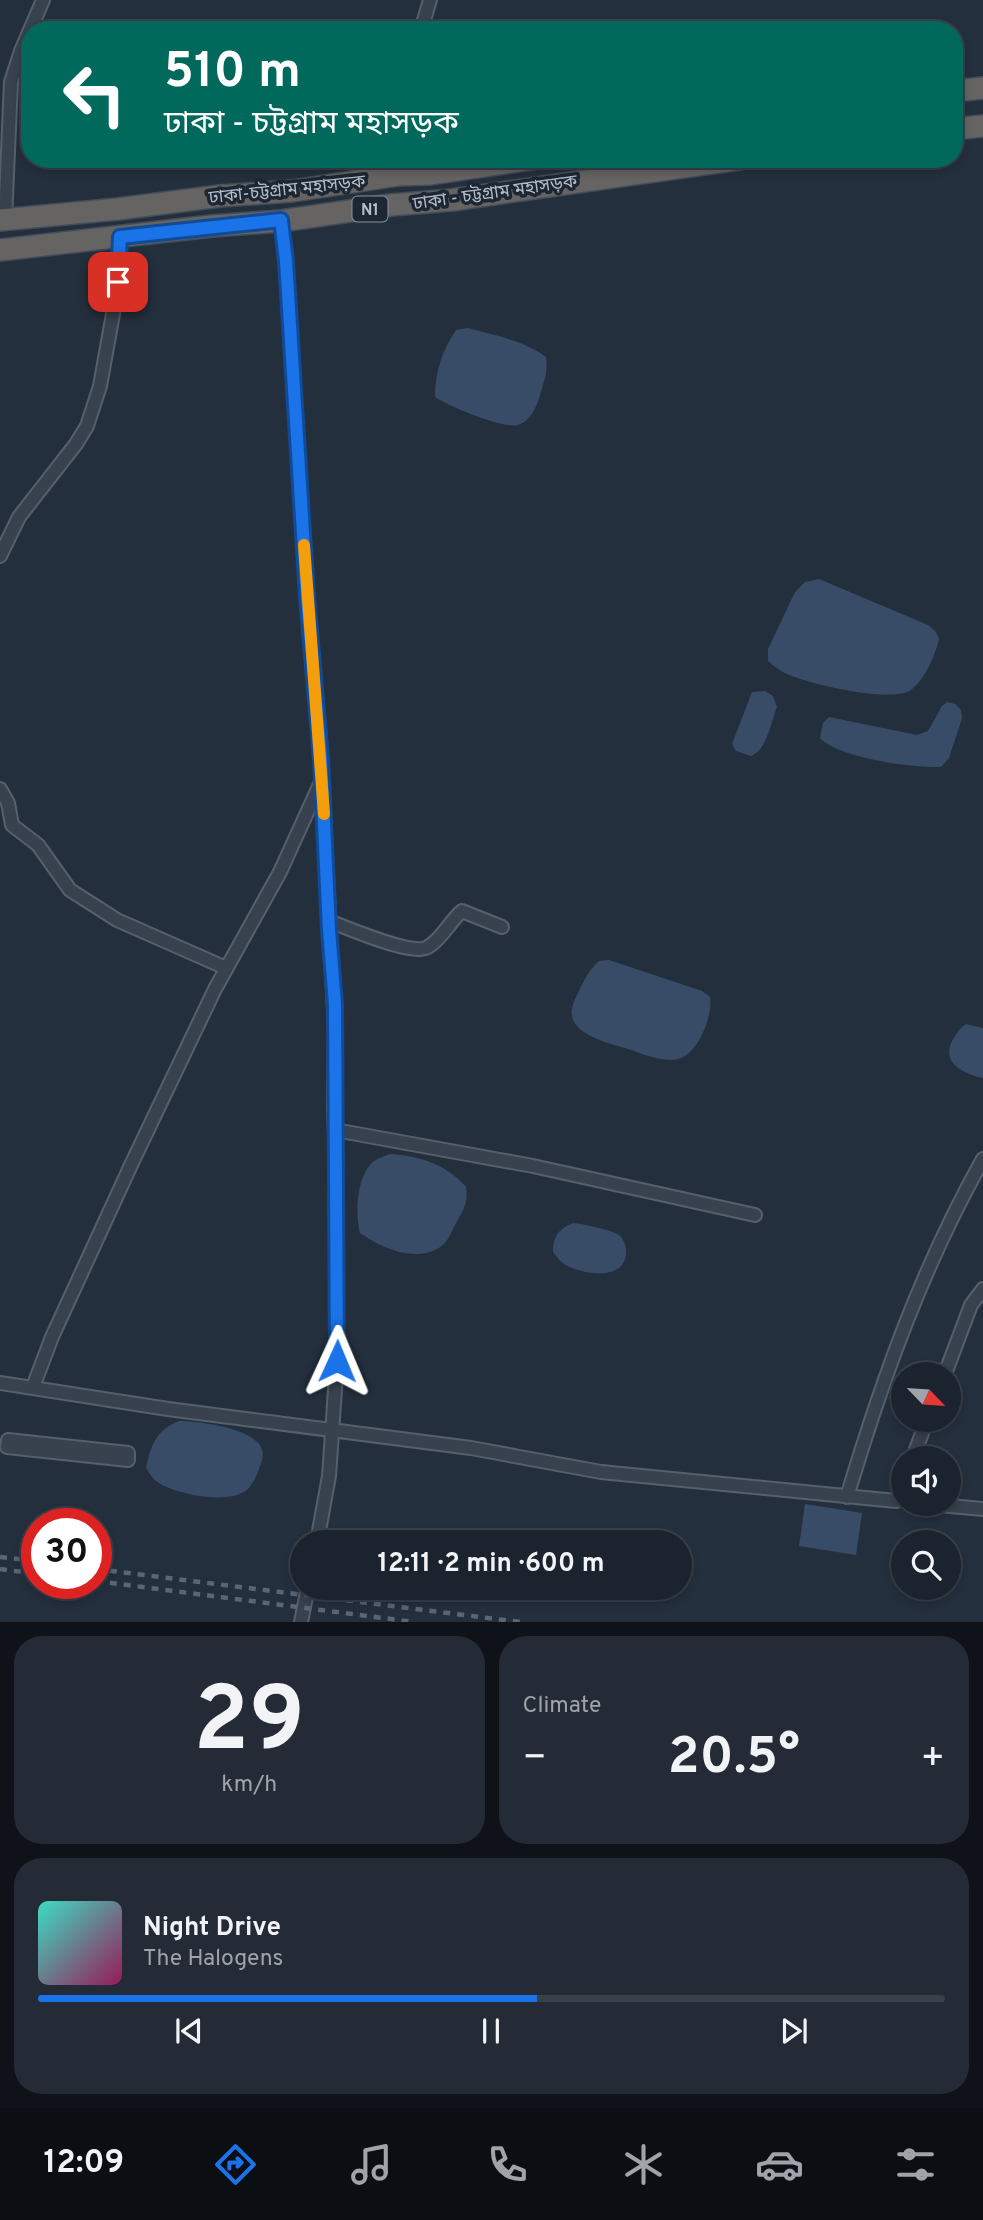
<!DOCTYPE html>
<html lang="en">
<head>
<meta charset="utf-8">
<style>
  :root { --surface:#1b232e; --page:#242b36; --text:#f1f3f6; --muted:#a0a4aa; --line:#39404a; --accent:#1a73e8 }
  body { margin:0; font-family:Overpass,"Noto Sans Bengali",sans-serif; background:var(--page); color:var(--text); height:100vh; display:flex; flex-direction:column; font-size:26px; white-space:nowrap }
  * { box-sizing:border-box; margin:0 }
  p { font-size:23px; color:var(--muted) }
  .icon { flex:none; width:38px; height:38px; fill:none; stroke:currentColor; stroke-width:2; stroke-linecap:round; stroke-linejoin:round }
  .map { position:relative; height:1622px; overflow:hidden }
  .side { display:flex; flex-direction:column; gap:14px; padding:14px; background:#0f1319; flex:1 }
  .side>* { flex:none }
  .banner { position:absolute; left:21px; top:21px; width:942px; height:147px; border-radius:28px; box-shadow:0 4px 10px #0003,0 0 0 2px var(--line); background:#00695c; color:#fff; overflow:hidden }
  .needle { width:46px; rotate:115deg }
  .controls { position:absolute; left:891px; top:1362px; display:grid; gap:14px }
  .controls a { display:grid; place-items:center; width:70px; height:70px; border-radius:50%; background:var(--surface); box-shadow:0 4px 10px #0003,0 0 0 2px var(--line); font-size:35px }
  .speed { position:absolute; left:21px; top:1508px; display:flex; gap:14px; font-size:35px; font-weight:700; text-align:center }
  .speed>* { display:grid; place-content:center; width:91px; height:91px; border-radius:50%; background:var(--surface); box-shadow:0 4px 10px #0003,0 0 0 2px var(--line); line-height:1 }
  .speed .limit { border:10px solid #d22; background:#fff; color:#111 }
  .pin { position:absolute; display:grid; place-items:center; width:60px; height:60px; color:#fff; margin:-30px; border-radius:14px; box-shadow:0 4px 10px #0006 }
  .me { position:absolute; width:77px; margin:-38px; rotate:1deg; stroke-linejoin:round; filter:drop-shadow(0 0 5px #0008) }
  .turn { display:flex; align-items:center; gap:24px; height:147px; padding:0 28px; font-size:32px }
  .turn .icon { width:91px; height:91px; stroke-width:2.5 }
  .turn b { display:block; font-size:49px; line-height:60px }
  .big { font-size:52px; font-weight:700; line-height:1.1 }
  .side .tile { flex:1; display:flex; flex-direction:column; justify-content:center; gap:10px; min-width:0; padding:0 24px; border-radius:28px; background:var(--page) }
  .side .dial { align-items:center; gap:0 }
  .dial b { font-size:91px; line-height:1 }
  .song { display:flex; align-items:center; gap:21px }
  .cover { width:84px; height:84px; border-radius:10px; background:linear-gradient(135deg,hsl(170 70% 55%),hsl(330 70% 35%)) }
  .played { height:7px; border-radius:4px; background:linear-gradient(90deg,var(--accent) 55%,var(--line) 55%) }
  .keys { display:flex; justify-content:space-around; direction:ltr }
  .heat { display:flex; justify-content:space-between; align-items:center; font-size:38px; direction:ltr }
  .side .tiles { flex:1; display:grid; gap:14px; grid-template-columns:1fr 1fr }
  .tile:last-child { grid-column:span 2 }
  .trip { position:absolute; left:290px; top:1530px; width:402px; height:70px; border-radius:35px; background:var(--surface); box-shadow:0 4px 10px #0003,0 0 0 2px var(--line); font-weight:700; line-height:70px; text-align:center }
  .dock { display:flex; height:112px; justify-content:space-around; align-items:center; background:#0b0e12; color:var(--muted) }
  .dock .icon { width:49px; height:49px }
  .dock .on { color:var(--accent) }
  .dock b { font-size:32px; color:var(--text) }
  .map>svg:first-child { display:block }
  .water { fill:#394c67 }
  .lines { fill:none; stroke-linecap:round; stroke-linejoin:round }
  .minor-casing { stroke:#565f6c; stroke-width:16 }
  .trunk-casing { stroke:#434c59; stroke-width:24 }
  .minor { stroke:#38414e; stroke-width:12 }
  .trunk { stroke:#656462; stroke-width:21 }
  .rail { stroke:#5a6575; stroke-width:4.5; stroke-dasharray:7 7; stroke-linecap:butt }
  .route-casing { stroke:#114b97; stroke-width:18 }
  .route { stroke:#1a73e8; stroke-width:12 }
  .slow { stroke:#f59e0b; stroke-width:12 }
  .labels { text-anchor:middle; stroke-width:7; stroke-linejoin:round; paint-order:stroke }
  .shield { fill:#1d2633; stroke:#878f9c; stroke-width:2 }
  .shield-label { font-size:16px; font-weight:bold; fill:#b4bcc9 }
  .street-label { font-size:18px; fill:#b4bcc9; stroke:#1d2633 }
</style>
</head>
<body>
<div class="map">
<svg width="983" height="1622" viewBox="0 0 983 1622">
  <rect width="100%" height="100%" fill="#242f3e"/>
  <path class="water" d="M468,328C495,335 524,341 546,357C548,371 544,382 540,395C537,406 531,421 518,425C503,429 448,406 435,397C435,372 442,351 456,330Z
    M819,579L928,625L936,632L939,639C935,656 925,679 911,690C892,704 801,683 781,671C776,668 772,664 768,661V649L795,592L805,582Z
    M765,691L773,696L777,707C771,722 767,750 751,756L736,751L732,744L752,692Z
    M947,702L955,704L961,710L962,718L949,758L941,767C912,768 839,758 820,738L823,723L829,717L917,735L928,731L942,706Z
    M609,960L702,991L710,997C713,1015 699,1051 681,1058C666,1064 643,1054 628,1049C610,1043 567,1035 572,1008C573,1003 576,997 578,993C584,980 589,970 599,961Z
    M966,1024L983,1028V1078C961,1073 938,1061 955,1036C958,1031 961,1027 966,1024Z
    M390,1154C420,1156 446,1164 466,1187C468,1203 464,1209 456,1223C451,1232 448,1244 437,1249C413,1262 380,1247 360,1233C355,1214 356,1176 374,1161C378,1158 385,1156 390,1154Z
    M573,1223C583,1224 614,1230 620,1236C624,1240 626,1246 626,1251C627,1282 582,1275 564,1264C560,1261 556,1256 553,1252C553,1236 559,1229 573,1223Z
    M179,1421C198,1421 256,1428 262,1450C264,1454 262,1461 260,1466C258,1473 253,1484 248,1489C230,1506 173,1494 156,1481C152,1478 149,1472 146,1468C151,1445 156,1430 179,1421Z
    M805,1504L862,1513L856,1555L799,1546Z"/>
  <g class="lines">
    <g class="minor-casing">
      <path id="minor" d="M421,30L430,0
        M5,221L11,82L21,51L43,0
        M281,221L286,260L307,597L320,739L335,1030L334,1107L337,1189V1361L329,1476L317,1542
        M0,556L19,517L76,444L87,426L100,386L113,314L118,282L120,237
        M0,789L8,803L12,825L38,845L70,890L117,920L226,968
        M328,921C347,927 412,957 428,947C442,939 450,921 462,911L502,927
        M335,1130L533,1166L755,1215
        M945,1374L971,1305L983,1289
        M0,1383L168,1409L471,1448L601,1472L896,1501L903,1484
        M33,1387L52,1337L131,1165L215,989L280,872L321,782
        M8,1440L128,1453V1460L7,1447Z
        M913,1458L927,1419
        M847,1497C883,1377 922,1268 983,1159
        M917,1503L983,1509
        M301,1622L308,1587"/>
    </g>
    <g class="trunk-casing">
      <path id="trunk" d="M954,91L983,88
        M954,129L983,126
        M0,220L118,209L220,196L292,191L398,175L430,174L531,159
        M0,250L212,226L281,221L391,205L452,200L739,159"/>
    </g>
    <use href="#minor" class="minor"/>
    <use href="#trunk" class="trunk"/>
    <path class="rail" d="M0,1557L37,1561
      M0,1569L37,1574
      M96,1569L520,1622
      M96,1581L414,1622"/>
  </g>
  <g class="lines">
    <g class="route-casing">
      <path id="route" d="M118,282L120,237L281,220L286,261L307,597L321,759L329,930L335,1004L337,1361"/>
    </g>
    <use href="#route" class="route"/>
    <path class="slow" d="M304,545L324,814"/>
  </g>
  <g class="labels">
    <rect class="shield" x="352.5" y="196.5" width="35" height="25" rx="5"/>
    <g class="shield-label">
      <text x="370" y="215">N1</text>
    </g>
    <g class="street-label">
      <text transform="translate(287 189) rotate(-6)" y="6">ঢাকা-চট্টগ্রাম মহাসড়ক</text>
      <text transform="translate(495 192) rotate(-8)" y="6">ঢাকা - চট্টগ্রাম মহাসড়ক</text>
    </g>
  </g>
</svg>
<div class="controls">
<a><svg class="needle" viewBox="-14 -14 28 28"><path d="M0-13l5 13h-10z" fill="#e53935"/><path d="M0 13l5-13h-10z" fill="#a0a4aa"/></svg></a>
<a><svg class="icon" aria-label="sound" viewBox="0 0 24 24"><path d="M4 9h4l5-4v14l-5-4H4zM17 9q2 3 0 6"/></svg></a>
<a><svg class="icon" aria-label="search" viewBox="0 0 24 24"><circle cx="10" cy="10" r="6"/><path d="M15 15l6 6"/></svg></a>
</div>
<div class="speed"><div class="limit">30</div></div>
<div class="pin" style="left:118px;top:282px;background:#d93025"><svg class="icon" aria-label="arrive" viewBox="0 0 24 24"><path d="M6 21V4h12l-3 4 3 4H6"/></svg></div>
<svg class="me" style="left:337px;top:1361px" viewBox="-20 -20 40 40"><path d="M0-17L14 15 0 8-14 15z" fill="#1a73e8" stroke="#fff" stroke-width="4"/></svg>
<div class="trip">12:11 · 2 min · 600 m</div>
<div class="banner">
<div class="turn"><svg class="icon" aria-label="left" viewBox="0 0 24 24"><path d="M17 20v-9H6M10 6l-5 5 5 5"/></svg><div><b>510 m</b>ঢাকা - চট্টগ্রাম মহাসড়ক</div></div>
</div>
</div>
<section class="side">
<div class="tiles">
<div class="tile dial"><b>29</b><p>km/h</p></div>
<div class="tile"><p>Climate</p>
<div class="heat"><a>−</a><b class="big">20.5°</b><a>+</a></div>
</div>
<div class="tile">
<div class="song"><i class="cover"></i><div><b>Night Drive</b><p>The Halogens</p></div></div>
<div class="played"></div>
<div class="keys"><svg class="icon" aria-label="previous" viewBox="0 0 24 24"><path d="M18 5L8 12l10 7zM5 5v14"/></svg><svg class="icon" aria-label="pause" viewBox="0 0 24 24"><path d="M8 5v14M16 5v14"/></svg><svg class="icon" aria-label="next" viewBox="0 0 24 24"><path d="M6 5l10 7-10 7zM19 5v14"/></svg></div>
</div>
</div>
</section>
<nav class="dock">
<b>12:09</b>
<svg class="icon on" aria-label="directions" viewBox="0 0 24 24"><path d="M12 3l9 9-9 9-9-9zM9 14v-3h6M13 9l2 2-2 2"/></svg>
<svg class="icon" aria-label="music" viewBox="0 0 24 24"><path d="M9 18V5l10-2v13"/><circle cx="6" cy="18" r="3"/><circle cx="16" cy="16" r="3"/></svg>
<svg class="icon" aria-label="phone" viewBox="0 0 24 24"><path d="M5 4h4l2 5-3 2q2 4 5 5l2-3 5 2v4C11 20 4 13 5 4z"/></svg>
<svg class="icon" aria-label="climate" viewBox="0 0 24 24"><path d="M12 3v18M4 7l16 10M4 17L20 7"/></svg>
<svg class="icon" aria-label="car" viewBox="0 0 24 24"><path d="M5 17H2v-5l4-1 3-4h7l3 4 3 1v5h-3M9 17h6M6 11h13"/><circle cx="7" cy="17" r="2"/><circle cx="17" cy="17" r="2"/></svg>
<svg class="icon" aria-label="filters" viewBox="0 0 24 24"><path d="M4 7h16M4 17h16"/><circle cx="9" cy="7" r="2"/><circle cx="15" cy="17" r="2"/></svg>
</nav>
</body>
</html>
